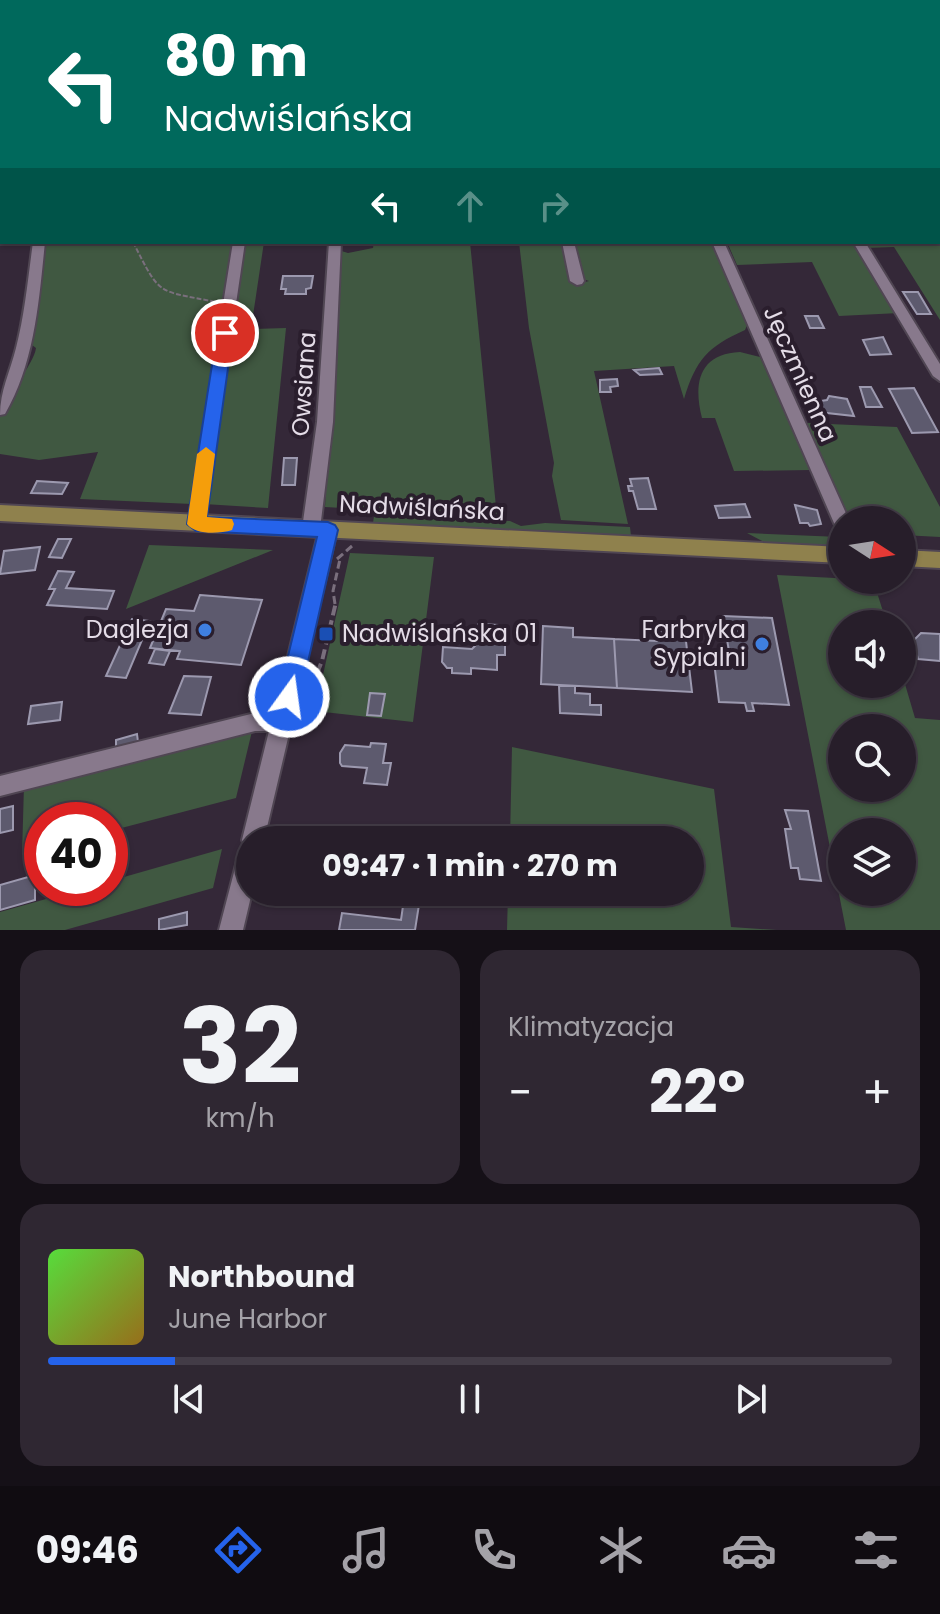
<!DOCTYPE html>
<html lang="pl">
<head>
<meta charset="utf-8">
<style>
  :root { --surface:#271e2a; --page:#2f2732; --text:#f1f3f6; --muted:#a4a2a8; --line:#433c47; --accent:#2563eb }
  body { margin:0; font-family:Poppins,sans-serif; background:var(--page); color:var(--text); height:100vh; display:flex; flex-direction:column; font-size:30px; white-space:nowrap }
  * { box-sizing:border-box; margin:0 }
  p { font-size:26px; color:var(--muted) }
  .icon { flex:none; width:44px; height:44px; fill:none; stroke:currentColor; stroke-width:2; stroke-linecap:round; stroke-linejoin:round }
  .map { position:relative; height:930px; overflow:hidden }
  .panel { display:flex; flex-direction:column; gap:20px; padding:20px; background:#151017; flex:1 }
  .panel>* { flex:none }
  .top-card { position:absolute; left:0px; top:0px; width:940px; height:244px; box-shadow:0 2px 6px #0004,0 0 0 2px var(--line); background:#00695c; color:#fff; overflow:hidden }
  .needle { width:52px; rotate:102deg }
  .controls { position:absolute; left:828px; top:506px; display:grid; gap:16px }
  .controls a { display:grid; place-items:center; width:88px; height:88px; border-radius:50%; background:var(--surface); box-shadow:0 2px 6px #0004,0 0 0 2px var(--line); font-size:40px }
  .speed { position:absolute; left:24px; top:802px; display:flex; gap:16px; font-size:40px; font-weight:700; text-align:center }
  .speed>* { display:grid; place-content:center; width:104px; height:104px; border-radius:50%; background:var(--surface); box-shadow:0 2px 6px #0004,0 0 0 2px var(--line); line-height:1 }
  .speed .limit { border:12px solid #d22; background:#fff; color:#111 }
  .pin { position:absolute; display:grid; place-items:center; width:68px; height:68px; color:#fff; margin:-34px; border:4px solid #fff; border-radius:50%; box-shadow:0 2px 8px #0007 }
  .me { position:absolute; width:88px; margin:-44px; rotate:14deg; stroke-linejoin:round; filter:drop-shadow(0 0 6px #0008) }
  .turn { display:flex; align-items:center; gap:28px; height:168px; padding:0 32px; font-size:36px }
  .turn .icon { width:104px; height:104px; stroke-width:2.5 }
  .turn b { display:block; font-size:56px; line-height:68px }
  .lanes { display:flex; align-items:center; height:76px; padding:0 32px; background:#0003; justify-content:center; gap:40px; direction:ltr }
  .lanes .off { opacity:.35 }
  .big { font-size:60px; font-weight:700; line-height:1.1 }
  .panel .widget { flex:1; display:flex; flex-direction:column; justify-content:center; gap:12px; min-width:0; padding:0 28px; border-radius:24px; background:var(--page) }
  .panel .dial { align-items:center; gap:0 }
  .dial b { font-size:104px; line-height:1 }
  .song { display:flex; align-items:center; gap:24px }
  .cover { width:96px; height:96px; border-radius:12px; background:linear-gradient(135deg,hsl(110 70% 55%),hsl(40 70% 35%)) }
  .played { height:8px; border-radius:4px; background:linear-gradient(90deg,var(--accent) 15%,var(--line) 15%) }
  .keys { display:flex; justify-content:space-around; direction:ltr }
  .heat { display:flex; justify-content:space-between; align-items:center; font-size:44px; direction:ltr }
  .panel .tiles { flex:1; display:grid; gap:20px; grid-template-columns:1fr 1fr }
  .widget:last-child { grid-column:span 2 }
  .trip { position:absolute; left:236px; top:826px; width:468px; height:80px; border-radius:40px; background:var(--surface); box-shadow:0 2px 6px #0004,0 0 0 2px var(--line); font-weight:700; line-height:80px; text-align:center }
  .dock { display:flex; height:128px; justify-content:space-around; align-items:center; background:#100c11; color:var(--muted) }
  .dock .icon { width:56px; height:56px }
  .dock .selected { color:var(--accent) }
  .dock b { font-size:36px; color:var(--text) }
  .map>svg:first-child { display:block }
  .green { fill:#405841; fill-rule:evenodd }
  .building { fill:#5d5a6e; stroke:#9c99af; stroke-width:2 }
  .lines { fill:none; stroke-linecap:round; stroke-linejoin:round }
  .minor-casing { stroke:#504653; stroke-width:4 }
  .major-casing { stroke:#504653; stroke-width:4 }
  .path-far2 { stroke:#7a6f7d; stroke-width:2; stroke-dasharray:5 2; stroke-linecap:butt }
  .path-far1 { stroke:#7a6f7d; stroke-width:3; stroke-dasharray:8 4; stroke-linecap:butt }
  .path { stroke:#7a6f7d; stroke-width:4; stroke-dasharray:10 5; stroke-linecap:butt }
  .minor { fill:#88798c; fill-rule:evenodd }
  .major { fill:#8f814d; fill-rule:evenodd }
  .route { fill:#2563eb; stroke:#184099; stroke-width:2 }
  .slow { fill:#f59e0b }
  .shop-dot { fill:#3f7fe0; stroke:#2a1e2d; stroke-width:3 }
  .transit-dot { fill:#1a4fb4; stroke:#2a1e2d; stroke-width:3 }
  .labels { text-anchor:middle; stroke-width:8; stroke-linejoin:round; paint-order:stroke }
  .street-label { font-size:24px; fill:#e4dce7; stroke:#2a1e2d }
  .poi-label { font-size:24px; fill:#e4dce7; stroke:#2a1e2d; text-anchor:end }
</style>
</head>
<body>
<div class="map">
<svg width="940" height="930" viewBox="0 0 940 930">
  <rect width="100%" height="100%" fill="#342838"/>
  <path class="green" d="M938,22L940,24V320L894,247L865,248L862,242H938Z
    M43,242H234L192,504L80,499L98,452L39,460L0,454C0,442 0,427 0,415C6,396 34,364 36,348L32,345Z
    M242,242H264L251,329L286,328L268,508L204,504Z
    M374,242H470L497,517L325,507L338,250L348,253L373,248Z
    M519,242H563L574,285L589,281L580,278L571,242H712L748,323L745,330C707,347 696,360 684,399L674,366L594,371L628,524L561,520L552,476L554,463L529,328Z
    M727,242H856L899,313L839,316L812,262L737,265Z
    M740,352L760,357L810,470L734,471L715,418H702C693,383 699,354 740,352Z
    M807,423L897,427L940,507V537L902,535V520H850Z
    M374,516L510,521L521,526L545,523L630,527L631,536L381,525L373,523Z
    M747,533L840,537L841,541L831,546L764,542Z
    M149,545L273,550L126,609Z
    M350,553L434,557L413,722L315,711Z
    M777,575L873,580L887,624H842V684H902V674L915,718L940,720V930H846ZM902,728V788H842V728ZM902,832V892H842V832Z
    M253,727L236,798L110,831V820H42V850L22,855L24,785Z
    M512,747L714,789L731,927L777,930H507L508,892H690V840H510Z
    M222,849L213,888L65,930H0V912L85,888H110V881Z"/>
  <path class="building" d="M283,276H313L311,288L306,289V294H285L286,289H281Z
    M903,292H918L931,314H917Z
    M805,316H818L824,328H810Z
    M883,337L891,354L870,355L863,340Z
    M659,368L662,374L640,375L634,370Z
    M617,379L618,386L610,387L611,392H600V380Z
    M860,387H871L882,407H866Z
    M914,388L938,432L912,433L889,389Z
    M829,396L847,399L854,416L818,412L814,402L827,400Z
    M284,458H297L295,485H282Z
    M648,478L656,509H638L633,491H629L628,486H632L630,479Z
    M37,481L68,483L62,494L31,493Z
    M745,504L750,517L719,518L715,506Z
    M795,505L817,510L821,524L810,526L808,523H800Z
    M58,539H71L62,558L49,557Z
    M40,547L35,570L0,574L4,551Z
    M58,571L74,572L66,588L114,591L107,609L47,605L55,589H49Z
    M200,595L262,600L241,665L177,659L180,651L150,648L166,609L194,611Z
    M723,616L772,618L789,705L752,703L754,711H747L745,703L719,702L714,662L731,663Z
    M132,619L150,621L126,678L106,676Z
    M478,624L498,625V641H505V655H497V670L471,668V674L452,673V668H447L442,662L443,647L472,649L477,644Z
    M543,626L573,628V637L614,639L617,688L541,684Z
    M656,632L685,633L692,692L617,688L614,639L657,641Z
    M921,633L940,634V661L918,659L913,641Z
    M155,649L170,651L164,665L149,663Z
    M184,676L211,677L201,715L169,713Z
    M559,685L575,686V693L590,694V705H601V715L560,713Z
    M370,693L385,694L381,716L367,715Z
    M62,702L60,720L28,724L31,706Z
    M137,734L138,742L116,747V740Z
    M371,743L386,744L383,763H391L387,785L364,783L367,768L342,766L340,763V753L345,745L370,747Z
    M13,806V830L0,833V809Z
    M785,810L808,811L821,881L800,879L798,868H791L785,829H791Z
    M375,828L393,830L391,840H373Z
    M35,875V900L0,910V885Z
    M363,892H384L382,901L362,899Z
    M405,892H421L415,930H339L342,913L401,920Z
    M187,912V925L159,930V919Z"/>
  <g class="lines">
    <g class="minor-casing">
      <path id="minor" d="M614,0H622V2H614Z
        M708,0H717L718,2H709Z
        M809,0H817L818,2H810Z
        M880,0H889L890,2H881Z
        M0,38H2V44H0Z
        M33,242H45C39,300 35,362 5,414L0,415C0,391 10,372 16,348C25,313 28,278 33,242Z
        M233,242H245L204,524L202,528H190L188,524Z
        M329,242H341L333,422L320,529L317,534H305L302,529L317,422Z
        M562,242H574L584,281L582,284L577,285L570,281Z
        M712,242H724L849,520H842V529L836,527L834,523Z
        M853,242H865L940,364V381L933,376Z
        M328,524L334,525L337,530L264,840H250L252,892L243,930H219L239,853L244,845L242,840L269,731H255L0,796V776L255,713H274L319,530L322,525Z"/>
    </g>
    <g class="major-casing">
      <path id="major" d="M0,505L842,547V563L0,521Z
        M902,550L940,552V568L902,566Z"/>
    </g>
    <path class="path-far2" d="M219,2L228,0
      M432,2L439,0
      M133,242C161,297 156,290 216,302"/>
    <path class="path-far1" d="M337,559L352,546
      M335,604L333,591L340,559"/>
    <path class="path" d="M306,701L322,661L336,602"/>
    <use href="#minor" class="minor"/>
    <use href="#major" class="major"/>
  </g>
  <path class="route" d="M225,328L233,333L207,517L328,522L335,525L338,530L300,697L297,704L289,707L281,704L278,697L317,537L196,531L187,524L217,333Z"/>
  <path class="slow" d="M206,447L215,454L207,517L232,519L234,524L232,530C219,534 195,535 187,524L197,454Z"/>
  <g class="shop-dot">
    <circle cx="205" cy="630" r="8"/>
    <circle cx="762" cy="644" r="8"/>
  </g>
  <rect class="transit-dot" x="318" y="626" width="16" height="16" rx="4"/>
  <g class="labels">
    <g class="street-label">
      <text transform="translate(800 374) rotate(66)" y="8">Jęczmienna</text>
      <text transform="translate(304 384) rotate(-86)" y="8">Owsiana</text>
      <text transform="translate(422 508) rotate(3)" y="8">Nadwiślańska</text>
    </g>
    <g class="poi-label">
      <text x="189" y="638">Daglezja</text>
      <text x="746" y="638">Farbryka<tspan x="746" dy="28">Sypialni</tspan></text>
      <text x="342" y="642" text-anchor="start">Nadwiślańska 01</text>
    </g>
  </g>
</svg>
<div class="controls">
<a><svg class="needle" viewBox="-14 -14 28 28"><path d="M0-13l5 13h-10z" fill="#e53935"/><path d="M0 13l5-13h-10z" fill="#a4a2a8"/></svg></a>
<a><svg class="icon" aria-label="sound" viewBox="0 0 24 24"><path d="M4 9h4l5-4v14l-5-4H4zM17 9q2 3 0 6"/></svg></a>
<a><svg class="icon" aria-label="search" viewBox="0 0 24 24"><circle cx="10" cy="10" r="6"/><path d="M15 15l6 6"/></svg></a>
<a><svg class="icon" aria-label="layers" viewBox="0 0 24 24"><path d="M12 4l9 5-9 5-9-5zM3 14l9 5 9-5"/></svg></a>
</div>
<div class="speed"><div class="limit">40</div></div>
<div class="pin" style="left:225px;top:333px;background:#d93025"><svg class="icon" aria-label="arrive" viewBox="0 0 24 24"><path d="M6 21V4h12l-3 4 3 4H6"/></svg></div>
<svg class="me" style="left:289px;top:697px" viewBox="-20 -20 40 40"><circle r="17" fill="#2563eb" stroke="#fff" stroke-width="3"/><path d="M0-11L8 9 0 5-8 9z" fill="#fff"/></svg>
<div class="trip">09:47 · 1 min · 270 m</div>
<div class="top-card">
<div class="turn"><svg class="icon" aria-label="left" viewBox="0 0 24 24"><path d="M17 20v-9H6M10 6l-5 5 5 5"/></svg><div><b>80 m</b>Nadwiślańska</div></div>
<div class="lanes"><svg class="icon" aria-label="left" viewBox="0 0 24 24"><path d="M17 20v-9H6M10 6l-5 5 5 5"/></svg><svg class="icon off" aria-label="ahead" viewBox="0 0 24 24"><path d="M12 20V5M6 11l6-6 6 6"/></svg><svg class="icon off" aria-label="right" viewBox="0 0 24 24"><path d="M7 20v-9h11M14 6l5 5-5 5"/></svg></div>
</div>
</div>
<section class="panel">
<div class="tiles">
<div class="widget dial"><b>32</b><p>km/h</p></div>
<div class="widget"><p>Klimatyzacja</p>
<div class="heat"><a>−</a><b class="big">22°</b><a>+</a></div>
</div>
<div class="widget">
<div class="song"><i class="cover"></i><div><b>Northbound</b><p>June Harbor</p></div></div>
<div class="played"></div>
<div class="keys"><svg class="icon" aria-label="previous" viewBox="0 0 24 24"><path d="M18 5L8 12l10 7zM5 5v14"/></svg><svg class="icon" aria-label="pause" viewBox="0 0 24 24"><path d="M8 5v14M16 5v14"/></svg><svg class="icon" aria-label="next" viewBox="0 0 24 24"><path d="M6 5l10 7-10 7zM19 5v14"/></svg></div>
</div>
</div>
</section>
<nav class="dock">
<b>09:46</b>
<svg class="icon selected" aria-label="directions" viewBox="0 0 24 24"><path d="M12 3l9 9-9 9-9-9zM9 14v-3h6M13 9l2 2-2 2"/></svg>
<svg class="icon" aria-label="music" viewBox="0 0 24 24"><path d="M9 18V5l10-2v13"/><circle cx="6" cy="18" r="3"/><circle cx="16" cy="16" r="3"/></svg>
<svg class="icon" aria-label="phone" viewBox="0 0 24 24"><path d="M5 4h4l2 5-3 2q2 4 5 5l2-3 5 2v4C11 20 4 13 5 4z"/></svg>
<svg class="icon" aria-label="climate" viewBox="0 0 24 24"><path d="M12 3v18M4 7l16 10M4 17L20 7"/></svg>
<svg class="icon" aria-label="car" viewBox="0 0 24 24"><path d="M5 17H2v-5l4-1 3-4h7l3 4 3 1v5h-3M9 17h6M6 11h13"/><circle cx="7" cy="17" r="2"/><circle cx="17" cy="17" r="2"/></svg>
<svg class="icon" aria-label="filters" viewBox="0 0 24 24"><path d="M4 7h16M4 17h16"/><circle cx="9" cy="7" r="2"/><circle cx="15" cy="17" r="2"/></svg>
</nav>
</body>
</html>
